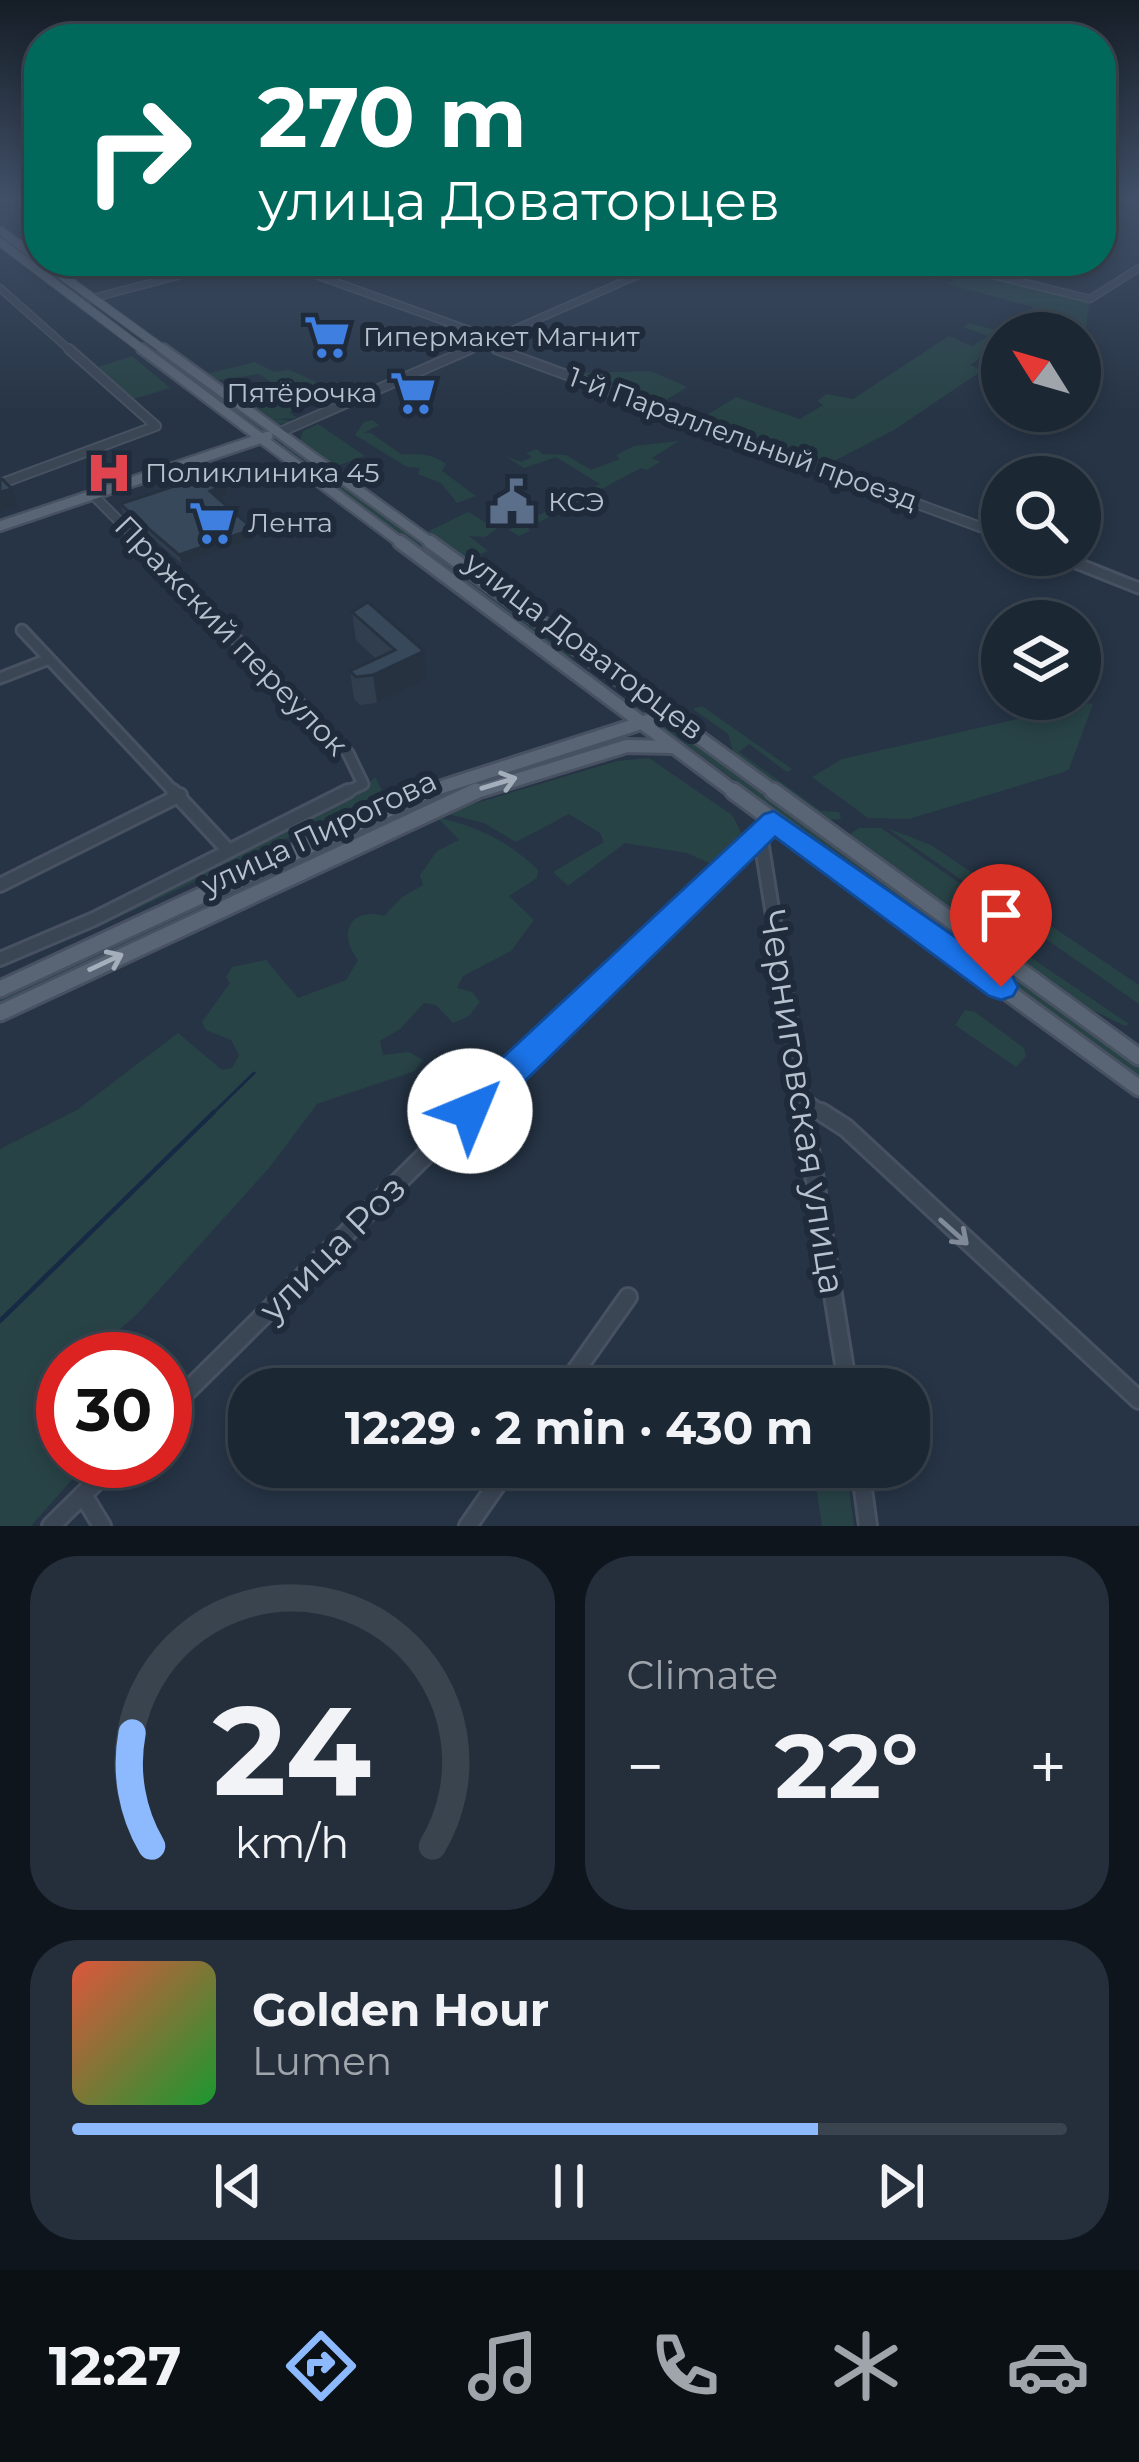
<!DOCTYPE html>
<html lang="en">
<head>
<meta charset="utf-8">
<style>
  :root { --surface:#1c2734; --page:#252f3c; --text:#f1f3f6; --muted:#a0a5ac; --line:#3a444f; --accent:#8dbafe }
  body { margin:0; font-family:Montserrat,sans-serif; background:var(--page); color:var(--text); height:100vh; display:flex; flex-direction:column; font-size:45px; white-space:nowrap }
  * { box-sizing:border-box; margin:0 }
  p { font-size:39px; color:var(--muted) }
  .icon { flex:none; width:66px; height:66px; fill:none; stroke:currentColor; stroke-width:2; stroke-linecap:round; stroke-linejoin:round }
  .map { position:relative; height:1526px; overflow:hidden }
  .panel { display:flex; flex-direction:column; gap:30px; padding:30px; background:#0f151d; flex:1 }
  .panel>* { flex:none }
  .hud { position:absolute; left:24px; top:24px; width:1092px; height:252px; border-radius:48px; box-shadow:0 6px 18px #0003,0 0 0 3px var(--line); background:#00695c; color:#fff; overflow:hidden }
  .needle { width:78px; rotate:307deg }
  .tools { position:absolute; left:981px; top:312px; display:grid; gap:24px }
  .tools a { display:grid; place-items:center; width:120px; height:120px; border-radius:50%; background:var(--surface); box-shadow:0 6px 18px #0003,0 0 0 3px var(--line); font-size:60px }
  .speed { position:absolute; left:36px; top:1332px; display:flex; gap:24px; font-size:60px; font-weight:700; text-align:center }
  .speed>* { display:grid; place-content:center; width:156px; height:156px; border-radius:50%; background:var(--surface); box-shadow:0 6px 18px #0003,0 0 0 3px var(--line); line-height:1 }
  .speed .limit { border:18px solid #d22; background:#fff; color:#111 }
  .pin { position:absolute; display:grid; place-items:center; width:102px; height:102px; color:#fff; margin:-123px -51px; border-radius:50% 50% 50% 0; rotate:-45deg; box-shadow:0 0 12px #0007 }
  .pin .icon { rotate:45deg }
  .me { position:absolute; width:132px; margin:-66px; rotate:45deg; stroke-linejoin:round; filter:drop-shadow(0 0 9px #0008) }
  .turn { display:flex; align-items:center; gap:42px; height:252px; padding:0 36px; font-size:54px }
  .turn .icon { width:156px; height:156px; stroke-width:2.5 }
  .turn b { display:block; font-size:84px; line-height:102px }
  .big { font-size:90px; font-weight:700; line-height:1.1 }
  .panel .tile { flex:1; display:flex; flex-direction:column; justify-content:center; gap:18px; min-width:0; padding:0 42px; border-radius:48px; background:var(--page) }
  .panel .dial { align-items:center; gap:0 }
  .dial svg { height:312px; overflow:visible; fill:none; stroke:var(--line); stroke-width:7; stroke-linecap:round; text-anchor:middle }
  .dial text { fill:var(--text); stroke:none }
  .song { display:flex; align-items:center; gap:36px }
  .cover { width:144px; height:144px; border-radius:18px; background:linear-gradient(135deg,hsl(10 70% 55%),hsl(130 70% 35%)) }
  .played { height:12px; border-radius:6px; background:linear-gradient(90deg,var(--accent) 75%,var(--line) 75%) }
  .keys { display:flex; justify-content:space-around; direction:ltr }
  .heat { display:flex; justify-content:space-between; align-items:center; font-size:66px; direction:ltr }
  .panel .tiles { flex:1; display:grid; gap:30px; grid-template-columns:1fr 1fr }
  .tile:last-child { grid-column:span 2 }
  .trip { position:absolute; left:228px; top:1368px; width:702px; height:120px; border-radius:48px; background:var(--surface); box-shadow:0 6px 18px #0003,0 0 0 3px var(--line); font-weight:700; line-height:120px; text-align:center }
  .dock { display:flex; height:192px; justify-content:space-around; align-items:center; background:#0b1015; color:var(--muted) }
  .dock .icon { width:84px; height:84px }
  .dock .on { color:var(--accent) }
  .dock b { font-size:54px; color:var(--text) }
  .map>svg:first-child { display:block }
  .green { fill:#284346 }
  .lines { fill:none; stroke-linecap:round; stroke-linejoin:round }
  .stream-far1 { stroke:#172a45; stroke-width:3 }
  .stream { stroke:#172a45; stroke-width:4.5 }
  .minor-far4-casing { stroke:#475161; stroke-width:9 }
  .minor-far3-casing { stroke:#475161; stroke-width:12 }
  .minor-far2-casing { stroke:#475161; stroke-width:15 }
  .minor-far1-casing { stroke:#475161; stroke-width:18 }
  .minor-casing { stroke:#475161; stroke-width:22 }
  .major-far3-casing { stroke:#475161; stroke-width:10 }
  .major-far2-casing { stroke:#475161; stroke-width:14 }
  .major-far1-casing { stroke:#475161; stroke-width:18 }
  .major-casing { stroke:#475161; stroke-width:21 }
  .minor-far4 { stroke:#3b4655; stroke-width:6 }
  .minor-far3 { stroke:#3b4655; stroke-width:8 }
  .minor-far2 { stroke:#3b4655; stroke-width:9 }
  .minor-far1 { stroke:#3b4655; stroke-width:12 }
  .minor { stroke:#3b4655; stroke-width:16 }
  .major-far3 { stroke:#596574; stroke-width:8 }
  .major-far2 { stroke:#596574; stroke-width:9 }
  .major-far1 { stroke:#596574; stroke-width:12 }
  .major { stroke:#596574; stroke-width:15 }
  .wall { fill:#303e4e }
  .shaded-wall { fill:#273240 }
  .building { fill:#38485b; stroke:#273240; stroke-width:3 }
  .oneway { stroke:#a5afbc }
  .oneway2 { stroke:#808a98 }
  .route { fill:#1a73e8; stroke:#114b97; stroke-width:3 }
  .labels { text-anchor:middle; stroke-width:12; stroke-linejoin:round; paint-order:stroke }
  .far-poi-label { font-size:27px; fill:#b8c1ce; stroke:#1f2a3a; text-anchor:start }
  .far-street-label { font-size:27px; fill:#b8c1ce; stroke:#1f2a3a }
  .street-label { font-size:30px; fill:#b8c1ce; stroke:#1f2a3a }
  .near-street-label { font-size:36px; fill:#b8c1ce; stroke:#1f2a3a }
</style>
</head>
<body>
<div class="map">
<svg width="1139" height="1526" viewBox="0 0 1139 1526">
  <rect width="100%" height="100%" fill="#263445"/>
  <path class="green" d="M911,261L973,271L1089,303L1086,328L1080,335L1039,329V333H1002V343L970,365L983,370L894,430L828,464L702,418L736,397L800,419L823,405L817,401L827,394L853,399L949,336L972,346L988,336L963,327L969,323L1000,331L1033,307L947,284L961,275L953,272L933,280L890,272Z
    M132,356L170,388L133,399L98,367Z
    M255,362L274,372L290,370L351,398L325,410L300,399L287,403L296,409L289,412L297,418L275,419L301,422L277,424L253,408L263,389L274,384L259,374L219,380L206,374Z
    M651,371L687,387L661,403L580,373Z
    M372,420L379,425L363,433H371L401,454C417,455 430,452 446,464L442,471L476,496L457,503L441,483L418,474L420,468L407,467L355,435L364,422Z
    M318,424L365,456L334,467L300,441L303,431Z
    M679,441L652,458L660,462L647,470L641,468L528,528L530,531L519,536L509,530L600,484L556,457L524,468L505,456L521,462L532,457L526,453L537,449L542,454L566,455L591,470L620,459L616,455L634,446Z
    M287,444L576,655V656L568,657L281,446Z
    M468,512L497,529L485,537L469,536L488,551L467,559L427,532Z
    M1058,699L1093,704L1069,769L1064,772L909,819L868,818L812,777L842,759L1053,711L1061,707Z
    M702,706L792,769L787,772L749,744L739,752L821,811L839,812L841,819L826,820L742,759L733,751L728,734L693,709Z
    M664,723L1139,1067V1078L661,726Z
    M649,758L732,815L744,838L713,865L687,853L625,843L568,886L553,872L604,842L600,833L569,814L516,842L484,823L443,813L617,761Z
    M375,777L383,793L104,924L111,915L168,881L363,789Z
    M387,817L386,825L0,1008V996Z
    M437,817C478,827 507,840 538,870L537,878L509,896L534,920L511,951L463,976L457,988L472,992L480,1002L469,1016L453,1023L436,1005L424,1003L400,1029L380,1041L383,1055L409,1052L423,1060L415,1071L317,1104L269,1168L139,1312L87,1359H63V1381L47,1396L51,1433L63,1441V1461H82L79,1472L31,1526H0V1149L77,1110L178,1033L222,1070L232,1068L239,1055L231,1040L206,1030L202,1022L230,983L226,977L232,967L266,960L298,998L346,980L358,960C337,933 350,907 384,916L401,898L423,885L420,875L437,851L459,840Z
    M859,828H881L1015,922L999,936L1129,1024L1125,1026L1084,1006L854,841L850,834Z
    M887,828L931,845L1139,985V1004Z
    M965,1010L975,1012L1024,1048L1026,1056L1016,1067L955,1025Z
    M813,1467H846L854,1526H822Z"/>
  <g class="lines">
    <path class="stream-far1" d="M211,1115L254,1073"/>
    <path class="stream" d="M0,1321L214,1112"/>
    <g class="minor-far4-casing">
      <path id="minor-far4" d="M277,261L494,339
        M936,261L1090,299L1139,268
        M0,288L72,352
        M86,300L234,261
        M483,344L504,352
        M463,352L670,261"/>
    </g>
    <g class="minor-far3-casing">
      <path id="minor-far3" d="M496,349L1002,535
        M278,433L470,349
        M0,484L156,426L69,349
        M93,495L143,545"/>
    </g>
    <g class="minor-far2-casing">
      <path id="minor-far2" d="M140,542L348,753L363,784L342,794
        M1056,555L1139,588
        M22,630L176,794
        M0,678L49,659"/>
    </g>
    <g class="minor-far1-casing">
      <path id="minor-far1" d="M173,791L227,849
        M774,821L760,834L805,1115
        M0,885L180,795
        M0,959L94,919L348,791
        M803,1100L826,1115
        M466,1115L760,834"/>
    </g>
    <g class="minor-casing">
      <path id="minor" d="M804,1112L848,1389
        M821,1112L846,1128L1139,1400
        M563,1389L628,1297
        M165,1413L469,1112
        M860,1467L868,1526
        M83,1495L102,1526
        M51,1526L117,1461
        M468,1526L509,1467"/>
    </g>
    <g class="major-far3-casing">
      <path id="major-far3" d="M0,230L39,259
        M0,242L146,352
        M42,261L167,352"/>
    </g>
    <g class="major-far2-casing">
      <path id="major-far2" d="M142,349L404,545
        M163,349L434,545
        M0,526L268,436"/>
    </g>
    <g class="major-far1-casing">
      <path id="major-far1" d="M400,542L737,794
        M430,542L777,794
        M420,794L666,715
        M470,794L627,746L671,747"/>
    </g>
    <g class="major-casing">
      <path id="major" d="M733,791L1139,1088
        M773,791L1139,1057
        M0,989L427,791
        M0,1013L476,791"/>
    </g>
    <use href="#minor-far4" class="minor-far4"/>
    <use href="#minor-far3" class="minor-far3"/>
    <use href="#minor-far2" class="minor-far2"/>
    <use href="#minor-far1" class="minor-far1"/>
    <use href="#minor" class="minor"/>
    <use href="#major-far3" class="major-far3"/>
    <use href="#major-far2" class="major-far2"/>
    <use href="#major-far1" class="major-far1"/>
    <use href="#major" class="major"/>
  </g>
  <path class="wall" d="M227,495L218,498L255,538L182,564L123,513L120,504Z
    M352,612L426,679L377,703L360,705L354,699L350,671L376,659L356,640Z"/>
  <path class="shaded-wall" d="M225,486L227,495L212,500L210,491Z
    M12,489L18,506L0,512V492Z
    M253,529L255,538L182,564L179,555Z
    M424,651L426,679L377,703L373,675Z"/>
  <path class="building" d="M211,474L225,486L210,491L253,529L179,555L120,504Z
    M0,479H2L12,489L0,492Z
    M368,602L424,651L373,675L356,677L350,671L395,650L352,612Z"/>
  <defs><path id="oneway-shaft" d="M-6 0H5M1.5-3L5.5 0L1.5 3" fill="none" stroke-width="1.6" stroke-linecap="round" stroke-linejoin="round" transform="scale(3)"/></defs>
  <g class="oneway">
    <use href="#oneway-shaft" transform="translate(499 783) rotate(-17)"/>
    <use href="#oneway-shaft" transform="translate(106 962) rotate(-25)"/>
  </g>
  <use class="oneway2" href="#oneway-shaft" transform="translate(954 1232) rotate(42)"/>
  <linearGradient id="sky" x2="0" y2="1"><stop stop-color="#151d26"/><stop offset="0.48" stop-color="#415068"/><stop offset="1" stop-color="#415068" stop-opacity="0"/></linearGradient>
  <rect width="1139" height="414" fill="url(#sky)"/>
  <path class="route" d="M774,811L1013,977L1018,987L1013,996L1001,1000L989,996L775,837L483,1122L470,1127L457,1122L452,1111L457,1100L764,814Z"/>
  <defs>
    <g id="supermarket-bare" transform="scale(3.6)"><path d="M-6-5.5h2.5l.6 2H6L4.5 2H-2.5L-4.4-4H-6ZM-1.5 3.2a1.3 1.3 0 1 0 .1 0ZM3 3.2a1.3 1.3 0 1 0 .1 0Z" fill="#3f7fe0" stroke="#1f2a3a" stroke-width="2.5" paint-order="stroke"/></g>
    <g id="hospital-bare" transform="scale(3.6)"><path d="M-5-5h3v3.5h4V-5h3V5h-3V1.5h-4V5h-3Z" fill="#e0444e" stroke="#1f2a3a" stroke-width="2.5" paint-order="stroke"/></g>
    <g id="civic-bare" transform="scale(3.6)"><path d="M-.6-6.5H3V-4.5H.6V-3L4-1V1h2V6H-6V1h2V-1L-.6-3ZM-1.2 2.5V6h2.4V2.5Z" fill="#5c6f8a" stroke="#1f2a3a" stroke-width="2.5" paint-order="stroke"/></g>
  </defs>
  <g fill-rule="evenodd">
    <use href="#supermarket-bare" x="327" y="337"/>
    <use href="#supermarket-bare" x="413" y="393"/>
    <use href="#hospital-bare" x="109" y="473"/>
    <use href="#civic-bare" x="512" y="502"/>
    <use href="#supermarket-bare" x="212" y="523"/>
  </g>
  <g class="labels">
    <g class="far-poi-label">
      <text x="363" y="346">Гипермакет Магнит</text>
      <text x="377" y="402" text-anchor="end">Пятёрочка</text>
      <text x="145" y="482">Поликлиника 45</text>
      <text x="548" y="511">КСЭ</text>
      <text x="248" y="532">Лента</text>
    </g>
    <g class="far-street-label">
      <text transform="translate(743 439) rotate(20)" y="9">1-й Параллельный проезд</text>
    </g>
    <g class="street-label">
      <text transform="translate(231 636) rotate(46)" y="10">Пражский переулок</text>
      <text transform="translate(584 646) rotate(37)" y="10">улица Доваторцев</text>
      <text transform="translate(319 833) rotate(-25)" y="10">улица Пирогова</text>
    </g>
    <g class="near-street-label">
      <text transform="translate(803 1102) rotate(81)" y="13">Черниговская улица</text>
      <text transform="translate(332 1248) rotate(-45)" y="13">улица Роз</text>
    </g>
  </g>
</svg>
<div class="tools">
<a><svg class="needle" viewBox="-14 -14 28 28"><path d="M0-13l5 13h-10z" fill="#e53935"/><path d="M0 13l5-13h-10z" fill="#a0a5ac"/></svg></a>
<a><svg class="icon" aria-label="search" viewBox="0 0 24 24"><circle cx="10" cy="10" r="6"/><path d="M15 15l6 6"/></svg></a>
<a><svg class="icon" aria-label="layers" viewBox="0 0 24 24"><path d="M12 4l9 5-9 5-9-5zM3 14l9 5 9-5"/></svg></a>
</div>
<div class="speed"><div class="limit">30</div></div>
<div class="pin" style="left:1001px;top:987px;background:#d93025"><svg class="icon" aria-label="arrive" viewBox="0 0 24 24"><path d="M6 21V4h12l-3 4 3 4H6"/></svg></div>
<svg class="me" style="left:470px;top:1111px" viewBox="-20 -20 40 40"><circle r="19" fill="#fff"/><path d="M0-13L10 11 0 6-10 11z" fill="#1a73e8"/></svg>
<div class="trip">12:29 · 2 min · 430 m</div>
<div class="hud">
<div class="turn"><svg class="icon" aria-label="right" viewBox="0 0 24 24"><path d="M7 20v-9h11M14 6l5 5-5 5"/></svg><div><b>270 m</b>улица Доваторцев</div></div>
</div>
</div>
<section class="panel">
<div class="tiles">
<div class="tile dial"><svg viewBox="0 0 100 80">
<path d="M14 69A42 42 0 1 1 86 69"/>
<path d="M14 69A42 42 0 0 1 9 40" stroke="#8dbafe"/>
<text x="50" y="56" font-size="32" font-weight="700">24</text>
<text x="50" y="72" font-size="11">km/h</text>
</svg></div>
<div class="tile"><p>Climate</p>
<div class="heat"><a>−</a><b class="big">22°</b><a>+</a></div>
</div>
<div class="tile">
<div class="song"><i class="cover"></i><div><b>Golden Hour</b><p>Lumen</p></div></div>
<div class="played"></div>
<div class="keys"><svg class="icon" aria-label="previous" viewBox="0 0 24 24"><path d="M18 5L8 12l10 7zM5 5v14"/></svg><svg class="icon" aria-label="pause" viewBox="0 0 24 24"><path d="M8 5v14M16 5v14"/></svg><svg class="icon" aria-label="next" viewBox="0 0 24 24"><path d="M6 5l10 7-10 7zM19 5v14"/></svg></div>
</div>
</div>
</section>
<nav class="dock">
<b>12:27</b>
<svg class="icon on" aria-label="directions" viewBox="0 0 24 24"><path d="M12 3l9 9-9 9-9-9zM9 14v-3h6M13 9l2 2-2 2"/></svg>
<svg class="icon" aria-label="music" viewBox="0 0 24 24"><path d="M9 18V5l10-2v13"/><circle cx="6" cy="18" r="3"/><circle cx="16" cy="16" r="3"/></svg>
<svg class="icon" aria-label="phone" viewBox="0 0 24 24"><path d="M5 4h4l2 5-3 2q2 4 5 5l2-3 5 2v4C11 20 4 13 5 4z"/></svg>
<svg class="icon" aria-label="climate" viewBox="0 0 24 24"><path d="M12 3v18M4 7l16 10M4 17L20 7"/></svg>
<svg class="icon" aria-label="car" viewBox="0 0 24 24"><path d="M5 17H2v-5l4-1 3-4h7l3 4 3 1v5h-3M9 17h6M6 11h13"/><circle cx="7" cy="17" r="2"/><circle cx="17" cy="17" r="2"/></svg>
</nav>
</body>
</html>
